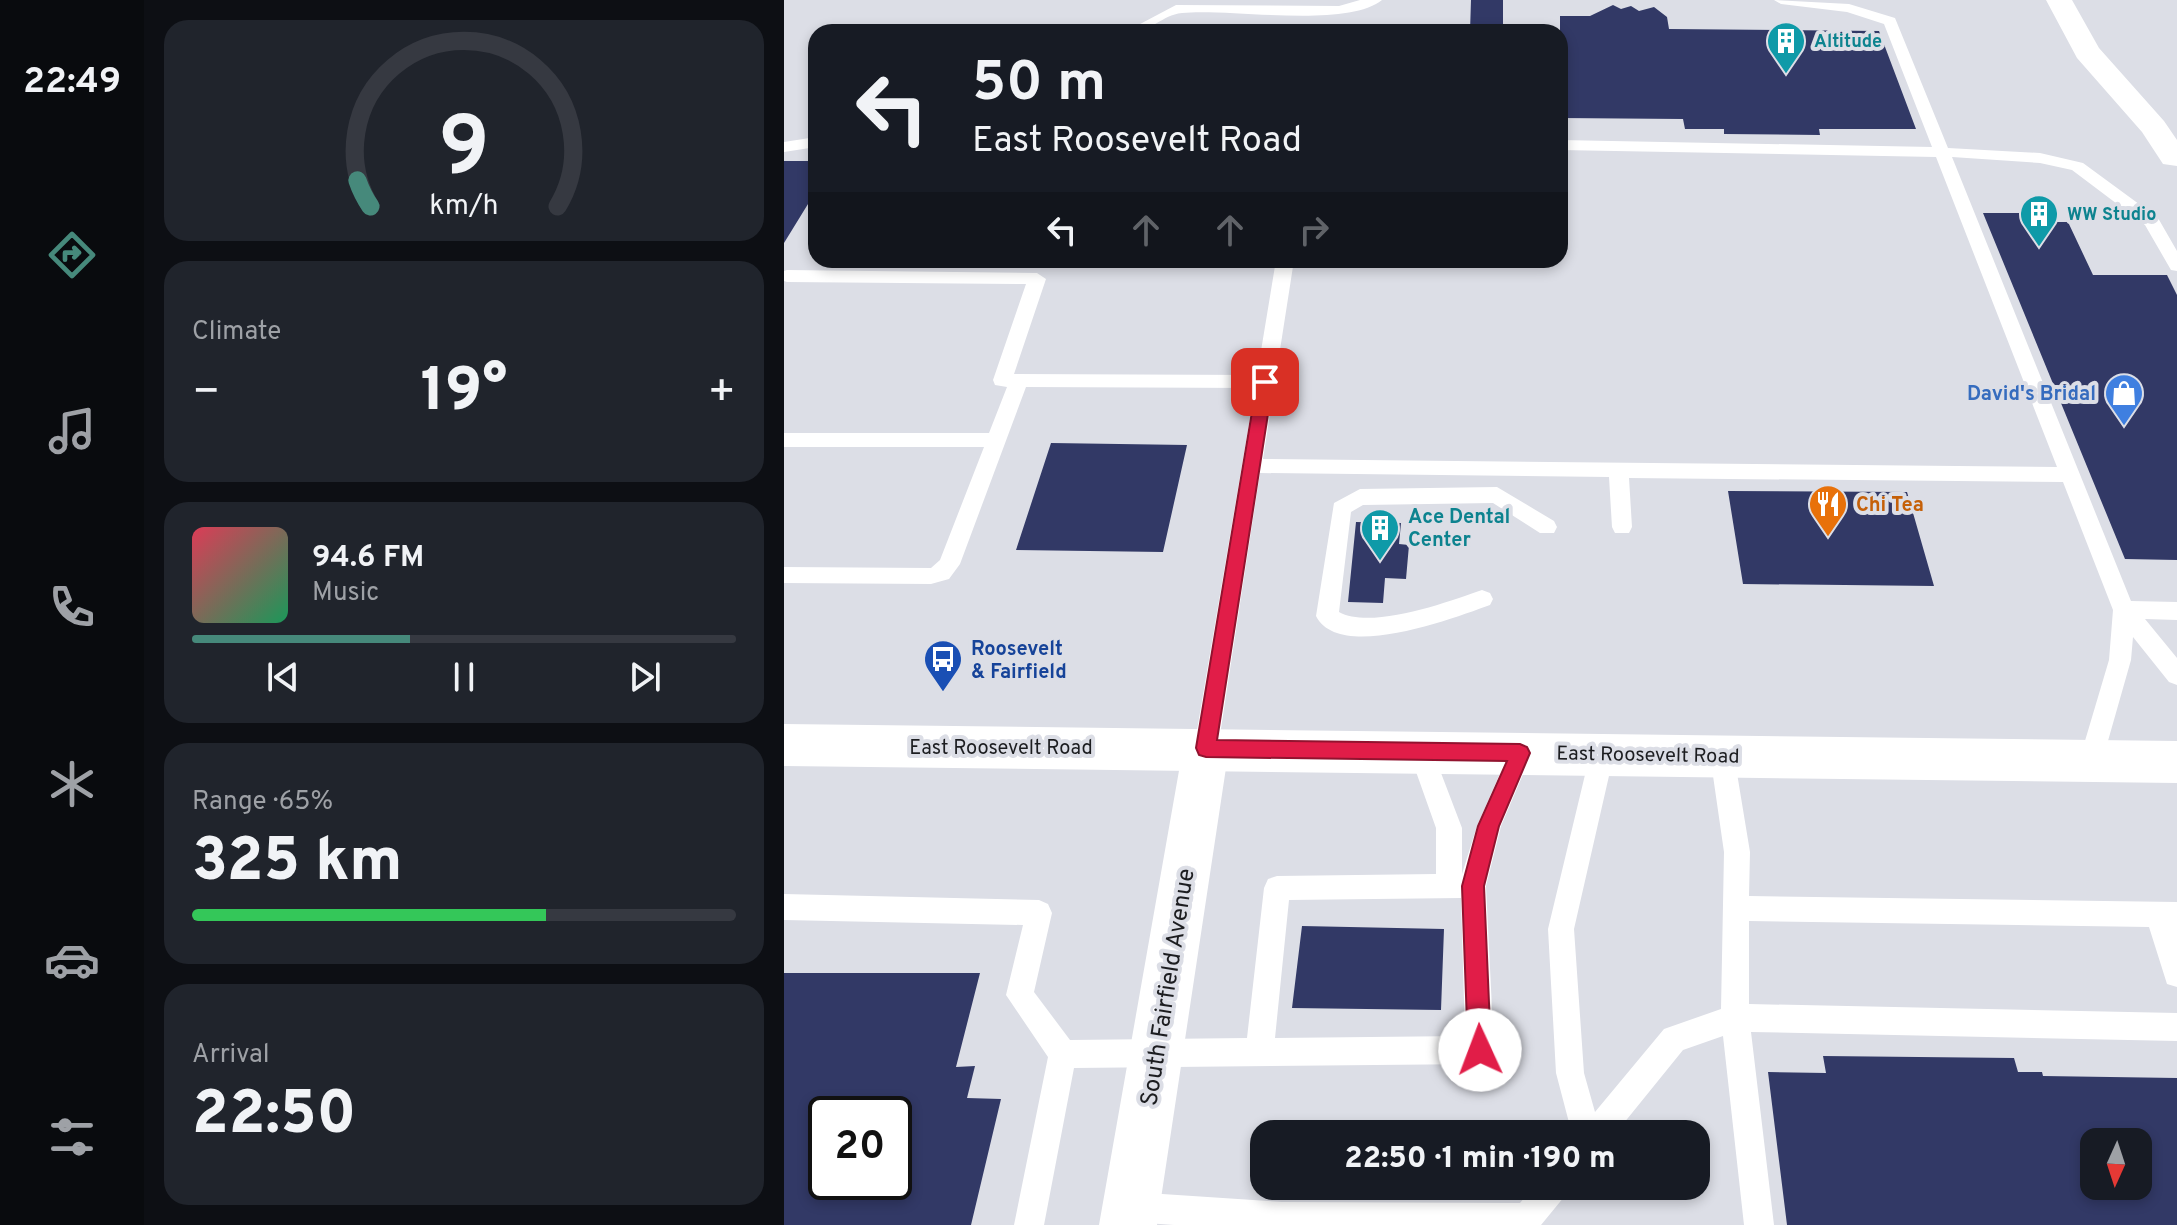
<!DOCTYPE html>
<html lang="en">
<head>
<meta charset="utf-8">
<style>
  :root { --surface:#171b24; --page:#20242c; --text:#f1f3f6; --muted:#9ea1a6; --line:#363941; --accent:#46897b }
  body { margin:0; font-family:Overpass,sans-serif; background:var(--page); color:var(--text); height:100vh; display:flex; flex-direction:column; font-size:30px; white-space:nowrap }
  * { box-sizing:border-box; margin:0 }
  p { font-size:26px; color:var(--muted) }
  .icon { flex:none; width:44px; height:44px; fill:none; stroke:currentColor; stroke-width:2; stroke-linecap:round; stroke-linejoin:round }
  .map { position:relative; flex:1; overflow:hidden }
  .side { display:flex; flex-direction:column; gap:20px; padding:20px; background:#0d0f14; width:640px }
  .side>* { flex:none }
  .top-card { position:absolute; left:24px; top:24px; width:760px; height:244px; border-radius:24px; box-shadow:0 4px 12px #0003; background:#171b24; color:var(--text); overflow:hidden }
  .needle { width:52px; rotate:183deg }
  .controls { position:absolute; left:1296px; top:1128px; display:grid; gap:16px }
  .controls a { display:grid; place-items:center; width:72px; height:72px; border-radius:16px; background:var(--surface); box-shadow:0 4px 12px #0003; font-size:40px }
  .speed { position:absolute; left:24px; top:1096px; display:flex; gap:16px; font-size:40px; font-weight:700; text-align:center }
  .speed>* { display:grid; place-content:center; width:104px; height:104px; border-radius:50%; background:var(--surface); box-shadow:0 4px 12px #0003; line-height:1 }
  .speed .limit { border:4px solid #111; border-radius:12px; background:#fff; color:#111 }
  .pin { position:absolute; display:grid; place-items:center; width:68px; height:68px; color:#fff; margin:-34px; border-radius:16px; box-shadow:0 4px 12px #0006 }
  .me { position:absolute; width:88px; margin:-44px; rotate:358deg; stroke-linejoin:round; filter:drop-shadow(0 0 6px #0008) }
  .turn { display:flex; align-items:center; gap:28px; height:168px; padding:0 32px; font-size:36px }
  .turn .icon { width:104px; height:104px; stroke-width:2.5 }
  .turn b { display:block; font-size:56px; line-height:68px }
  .lanes { display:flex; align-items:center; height:76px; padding:0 32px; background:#0003; justify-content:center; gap:40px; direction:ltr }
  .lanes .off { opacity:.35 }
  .big { font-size:60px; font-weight:800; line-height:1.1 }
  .side .widget { flex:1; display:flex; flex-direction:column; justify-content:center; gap:12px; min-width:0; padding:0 28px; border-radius:24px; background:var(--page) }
  .side .dial { align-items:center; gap:0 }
  .dial svg { height:208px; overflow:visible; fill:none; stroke:var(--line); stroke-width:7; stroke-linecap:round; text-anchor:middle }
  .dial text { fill:var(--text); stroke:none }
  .song { display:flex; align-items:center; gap:24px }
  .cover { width:96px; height:96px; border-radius:12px; background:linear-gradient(135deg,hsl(350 70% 55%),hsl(150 70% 35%)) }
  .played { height:8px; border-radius:4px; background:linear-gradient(90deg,var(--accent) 40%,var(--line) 40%) }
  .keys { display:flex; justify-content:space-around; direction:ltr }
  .heat { display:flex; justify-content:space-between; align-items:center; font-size:44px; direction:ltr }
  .charge { height:12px; border-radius:6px; background:linear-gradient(90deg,#34c759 65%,var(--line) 0) }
  .trip { position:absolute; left:466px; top:1120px; width:460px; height:80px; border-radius:24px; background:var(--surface); box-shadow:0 4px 12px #0003; font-weight:800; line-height:80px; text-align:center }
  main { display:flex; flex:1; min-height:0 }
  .tabs { display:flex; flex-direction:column; width:144px; justify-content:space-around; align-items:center; background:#090b0e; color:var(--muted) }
  .tabs .icon { width:56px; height:56px }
  .tabs .current { color:var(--accent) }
  .tabs b { font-size:36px; color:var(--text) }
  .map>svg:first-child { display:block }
  .building { fill:#323966; fill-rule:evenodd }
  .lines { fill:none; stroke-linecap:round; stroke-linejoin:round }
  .service { fill:#fff; fill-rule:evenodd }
  .minor { fill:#fff; fill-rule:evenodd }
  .primary { fill:#fff; fill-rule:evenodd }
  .route { fill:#e11d48; stroke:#92132f; stroke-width:2 }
  .labels { text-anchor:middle; stroke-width:8; stroke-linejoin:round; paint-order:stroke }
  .far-culture-label { font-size:18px; font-weight:bold; fill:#0d838f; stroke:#dcdee6; text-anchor:start }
  .shop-label { font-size:20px; font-weight:bold; fill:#366cbe; stroke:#dcdee6; text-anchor:end }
  .food-label { font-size:20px; font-weight:bold; fill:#c56008; stroke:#dcdee6; text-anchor:start }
  .culture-label { font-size:20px; font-weight:bold; fill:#0d838f; stroke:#dcdee6; text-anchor:start }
  .transit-label { font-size:20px; font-weight:bold; fill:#164399; stroke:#dcdee6; text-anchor:start }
  .street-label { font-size:20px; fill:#1c1d20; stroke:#dcdee6 }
  .near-street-label { font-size:24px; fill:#1c1d20; stroke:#dcdee6 }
</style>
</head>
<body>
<main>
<nav class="tabs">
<b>22:49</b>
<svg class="icon current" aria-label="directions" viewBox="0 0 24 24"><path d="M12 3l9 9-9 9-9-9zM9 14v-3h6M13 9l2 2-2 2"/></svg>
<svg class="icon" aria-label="music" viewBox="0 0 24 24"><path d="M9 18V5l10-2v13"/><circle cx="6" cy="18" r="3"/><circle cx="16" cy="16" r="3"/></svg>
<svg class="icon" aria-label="phone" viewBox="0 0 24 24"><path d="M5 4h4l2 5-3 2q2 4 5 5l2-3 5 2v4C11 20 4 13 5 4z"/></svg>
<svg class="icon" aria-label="climate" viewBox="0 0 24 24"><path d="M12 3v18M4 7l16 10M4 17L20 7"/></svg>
<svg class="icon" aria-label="car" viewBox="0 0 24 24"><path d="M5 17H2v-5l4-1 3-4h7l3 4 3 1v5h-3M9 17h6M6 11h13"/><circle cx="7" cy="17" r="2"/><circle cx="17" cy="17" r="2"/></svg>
<svg class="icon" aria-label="filters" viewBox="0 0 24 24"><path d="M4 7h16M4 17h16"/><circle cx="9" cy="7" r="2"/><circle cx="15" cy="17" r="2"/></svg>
</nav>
<section class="side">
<div class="widget dial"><svg viewBox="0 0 100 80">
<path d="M14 69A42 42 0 1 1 86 69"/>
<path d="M14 69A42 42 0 0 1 9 59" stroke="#46897b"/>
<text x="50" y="56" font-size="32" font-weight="700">9</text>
<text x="50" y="72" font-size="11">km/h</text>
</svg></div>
<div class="widget"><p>Climate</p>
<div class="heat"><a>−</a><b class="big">19°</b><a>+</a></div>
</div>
<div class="widget">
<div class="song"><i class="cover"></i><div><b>94.6 FM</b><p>Music</p></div></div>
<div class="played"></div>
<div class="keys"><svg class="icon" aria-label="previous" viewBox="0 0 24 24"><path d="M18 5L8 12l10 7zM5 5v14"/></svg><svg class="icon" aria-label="pause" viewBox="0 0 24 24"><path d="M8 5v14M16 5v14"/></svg><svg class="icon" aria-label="next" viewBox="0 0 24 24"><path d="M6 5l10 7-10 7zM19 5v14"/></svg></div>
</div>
<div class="widget"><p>Range · 65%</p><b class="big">325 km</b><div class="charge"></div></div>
<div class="widget"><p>Arrival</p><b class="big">22:50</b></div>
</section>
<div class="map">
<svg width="1393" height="1225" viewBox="0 0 1393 1225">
  <rect width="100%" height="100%" fill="#dcdee6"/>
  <path class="building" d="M687,0H719V32H686Z
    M829,5L837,9L847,6L855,11L870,7L883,17L885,29L1095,31L1132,129H1035L1036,135L940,134V129H901L899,119L776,118V16H806Z
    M0,161H32V191L0,243Z
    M1199,213H1235L1239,222H1284L1309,275H1383L1393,295V560L1341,559Z
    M267,443L403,445L379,552L232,550Z
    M944,491L1123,492L1150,586L959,584Z
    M572,522L617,523L615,544L625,545L622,579L601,578L599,603L564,602Z
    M518,926L660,929L657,1010L508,1008Z
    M0,973H196L172,1067L191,1066L183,1098L217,1099L187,1225H0ZM42,1114H110V1182H42Z
    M1039,1056L1230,1058L1234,1072H1258L1259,1076L1393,1078V1225H1003L984,1072L1042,1073ZM1310,1142H1354V1186H1310Z"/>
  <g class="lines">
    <path class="service" d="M576,0H598C562,29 446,8 398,13C377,15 370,32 341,32L392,5L555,6Z
      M990,0L1065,4L1111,18L1164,148L1256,153L1299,163L1374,218L1393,251V271L1387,270L1361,225L1288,170L1256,163L1168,157L1347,601L1393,602V620L1361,619L1393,658V685L1385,682L1349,637L1347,660L1316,769L1307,772L1298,769L1295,761L1325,660L1329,610L1279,482L845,478L848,527L845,533H831L828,527L825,477L476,473L434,748L430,755L422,758L414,755L410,748L471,388L242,387L176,564L165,579L147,584L0,583V567L147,568L156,560L200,447H0V433H205L223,387L211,385L209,380L242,284L3,282L0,281V271L3,270L253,273L262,279L230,374L473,375L492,260H510L479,459L1273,467L1152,157L776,150V140L1148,147L1100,24L1063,12L997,4Z
      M32,137V147L0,152V142Z
      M713,487L770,521L773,527L770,533H756L709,503L579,505L567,512L555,612C587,630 664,602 698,590L706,593L709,599L706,605C670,618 555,662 532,616L550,503L576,489Z
      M637,741L645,745L649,752L678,828V874L693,826L728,746L736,742L744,746L748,753L717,826L702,886L710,1050L706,1060L696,1064L290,1068L260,1225H230L264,1057L222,995L239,925L0,920V894L255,900L264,904L268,913L250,992L286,1040L463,1038L480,888L484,879L493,876L652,874V828L625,752L629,745ZM677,898L681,1036L491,1038L505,900Z
      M818,743L826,747L830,754L790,929L800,1073L811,1112L880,1029L937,1009L940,852L926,755L930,748L938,744L946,748L950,755L966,852L965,896L1393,902V987L1383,984L1365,927L965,921V1004L1393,1013V1041L967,1032L990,1225H960L939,1036L899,1050L831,1134H788L772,1073L764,929L806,754L810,747Z
      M750,1186H784L780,1197L757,1225H390L348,1222L337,1218L333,1207L337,1196L348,1192L498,1202L736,1203Z"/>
    <path class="minor" d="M1262,0H1288L1315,48L1380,121L1393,140V166L1379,164L1358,132L1293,58Z
      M422,728L438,734L445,748L373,1225H315L399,748L406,734Z"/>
    <path class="primary" d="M0,724L1393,741V783L0,766Z"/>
  </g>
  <path class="route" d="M481,376L489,382L433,740L736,744L743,747L746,753L715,826L700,886L707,1050L704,1059L696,1062L687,1059L684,1050L678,886L694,826L723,761L422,757L415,755L412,748L473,382Z"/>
  <defs>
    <g id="building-pin" transform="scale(2)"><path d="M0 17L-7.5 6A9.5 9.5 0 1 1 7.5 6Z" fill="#0f9aa8" stroke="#dcdee6"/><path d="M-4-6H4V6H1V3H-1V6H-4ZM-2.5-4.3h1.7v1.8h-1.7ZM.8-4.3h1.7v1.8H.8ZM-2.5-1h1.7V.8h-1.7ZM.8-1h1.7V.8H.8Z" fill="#fff"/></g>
    <g id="shop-pin" transform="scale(2)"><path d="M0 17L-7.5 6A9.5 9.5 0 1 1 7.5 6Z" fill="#3f7fe0" stroke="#dcdee6"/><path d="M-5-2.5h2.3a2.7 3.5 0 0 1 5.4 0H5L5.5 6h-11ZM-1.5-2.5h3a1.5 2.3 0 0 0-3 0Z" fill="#fff"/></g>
    <g id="restaurant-pin" transform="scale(2)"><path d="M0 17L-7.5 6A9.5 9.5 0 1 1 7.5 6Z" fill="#e8710a" stroke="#dcdee6"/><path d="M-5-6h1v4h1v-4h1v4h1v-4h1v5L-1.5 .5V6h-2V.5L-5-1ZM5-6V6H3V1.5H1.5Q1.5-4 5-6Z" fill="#fff"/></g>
    <g id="bus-pin" transform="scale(2)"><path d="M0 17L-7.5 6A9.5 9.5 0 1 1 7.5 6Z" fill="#1a4fb4" stroke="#dcdee6"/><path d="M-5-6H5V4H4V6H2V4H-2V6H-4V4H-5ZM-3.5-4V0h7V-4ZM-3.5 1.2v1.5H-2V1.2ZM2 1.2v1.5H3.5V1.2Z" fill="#fff"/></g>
  </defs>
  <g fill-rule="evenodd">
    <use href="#building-pin" x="1002" y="41"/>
    <use href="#building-pin" x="1255" y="214"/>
    <use href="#shop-pin" x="1340" y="393"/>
    <use href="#restaurant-pin" x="1044" y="504"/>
    <use href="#building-pin" x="596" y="528"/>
    <use href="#bus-pin" x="159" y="659"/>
  </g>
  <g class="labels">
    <g class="far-culture-label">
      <text x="1030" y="47">Altitude</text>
      <text x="1283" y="220">WW Studio</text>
    </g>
    <g class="shop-label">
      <text x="1312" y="400">David's Bridal</text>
    </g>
    <g class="food-label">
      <text x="1072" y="511">Chi Tea</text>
    </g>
    <g class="culture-label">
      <text x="624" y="523">Ace Dental<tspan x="624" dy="23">Center</tspan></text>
    </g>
    <g class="transit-label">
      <text x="187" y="655">Roosevelt<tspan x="187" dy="23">&amp; Fairfield</tspan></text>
    </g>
    <g class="street-label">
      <text x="217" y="754">East Roosevelt Road</text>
      <text transform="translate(864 754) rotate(1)" y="7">East Roosevelt Road</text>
    </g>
    <g class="near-street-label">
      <text transform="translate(383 987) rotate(-81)" y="8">South Fairfield Avenue</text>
    </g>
  </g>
</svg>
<div class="controls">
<a><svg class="needle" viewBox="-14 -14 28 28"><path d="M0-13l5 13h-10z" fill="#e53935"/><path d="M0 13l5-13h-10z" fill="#9ea1a6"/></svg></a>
</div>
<div class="speed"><div class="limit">20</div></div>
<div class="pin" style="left:481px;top:382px;background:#d93025"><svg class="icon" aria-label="arrive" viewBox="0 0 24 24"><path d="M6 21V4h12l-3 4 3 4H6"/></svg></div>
<svg class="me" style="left:696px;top:1050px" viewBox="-20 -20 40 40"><circle r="19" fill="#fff"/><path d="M0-13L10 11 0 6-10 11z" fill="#e11d48"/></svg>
<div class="trip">22:50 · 1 min · 190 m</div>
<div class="top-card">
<div class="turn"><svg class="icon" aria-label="left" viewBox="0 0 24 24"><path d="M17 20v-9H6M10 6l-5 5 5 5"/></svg><div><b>50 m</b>East Roosevelt Road</div></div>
<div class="lanes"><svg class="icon" aria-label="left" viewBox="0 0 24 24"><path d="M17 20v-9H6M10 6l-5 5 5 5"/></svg><svg class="icon off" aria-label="ahead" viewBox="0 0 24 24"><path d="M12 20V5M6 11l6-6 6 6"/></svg><svg class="icon off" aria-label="ahead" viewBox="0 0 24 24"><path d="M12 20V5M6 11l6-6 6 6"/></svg><svg class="icon off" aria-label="right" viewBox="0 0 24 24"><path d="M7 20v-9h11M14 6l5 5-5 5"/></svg></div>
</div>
</div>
</main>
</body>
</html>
